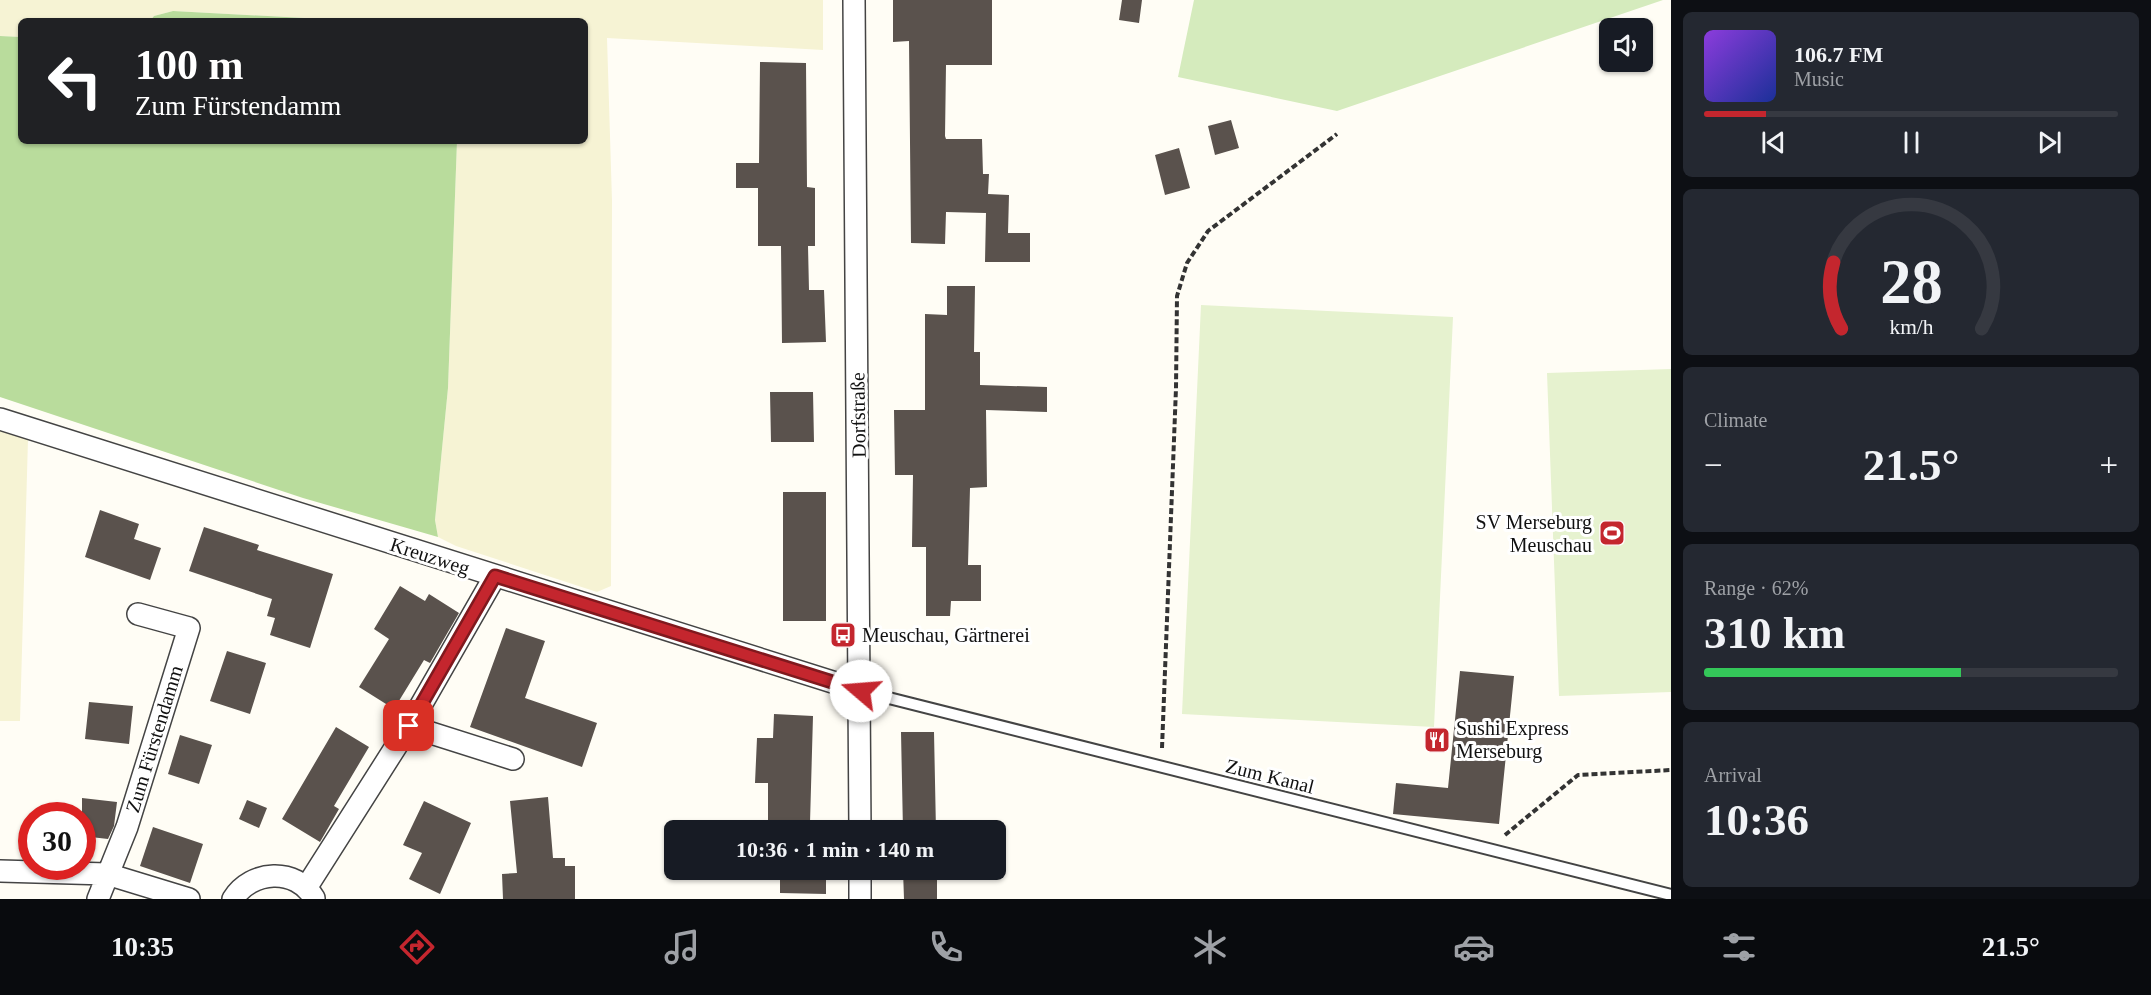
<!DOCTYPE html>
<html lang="en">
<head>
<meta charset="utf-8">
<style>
  :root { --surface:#171b24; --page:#242831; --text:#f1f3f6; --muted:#9ea1a6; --line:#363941; --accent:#c4262e }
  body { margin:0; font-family:"Times New Roman",serif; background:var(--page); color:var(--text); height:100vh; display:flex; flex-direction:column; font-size:22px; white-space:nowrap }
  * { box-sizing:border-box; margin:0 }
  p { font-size:20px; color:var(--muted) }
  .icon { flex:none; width:33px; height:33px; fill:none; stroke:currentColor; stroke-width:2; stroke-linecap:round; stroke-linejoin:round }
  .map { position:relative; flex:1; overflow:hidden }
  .sheet { display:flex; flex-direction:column; gap:12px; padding:12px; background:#0d0f14; width:480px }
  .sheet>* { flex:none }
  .hud { position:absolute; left:18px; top:18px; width:570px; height:126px; border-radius:9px; box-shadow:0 2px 4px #0004; background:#202124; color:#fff; overflow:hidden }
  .buttons { position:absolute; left:1599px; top:18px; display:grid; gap:12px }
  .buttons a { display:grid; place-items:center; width:54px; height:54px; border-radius:9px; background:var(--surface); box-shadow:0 2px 4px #0004; font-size:30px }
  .speed { position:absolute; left:18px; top:802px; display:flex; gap:12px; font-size:30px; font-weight:700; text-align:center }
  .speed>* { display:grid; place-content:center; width:78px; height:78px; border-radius:50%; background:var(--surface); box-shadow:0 2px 4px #0004; line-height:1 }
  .speed .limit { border:9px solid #d22; background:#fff; color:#111 }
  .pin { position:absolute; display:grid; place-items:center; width:51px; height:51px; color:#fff; margin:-26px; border-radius:12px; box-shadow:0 3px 9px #0006 }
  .me { position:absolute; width:66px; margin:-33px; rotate:288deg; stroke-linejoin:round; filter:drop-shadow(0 0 4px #0008) }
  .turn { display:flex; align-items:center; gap:21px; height:126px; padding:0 18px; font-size:27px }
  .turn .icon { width:78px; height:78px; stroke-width:2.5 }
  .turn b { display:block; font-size:42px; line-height:51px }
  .big { font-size:45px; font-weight:800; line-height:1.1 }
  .sheet .tile { flex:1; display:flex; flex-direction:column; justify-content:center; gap:9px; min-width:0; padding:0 21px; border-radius:9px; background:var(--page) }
  .sheet .dial { align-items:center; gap:0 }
  .dial svg { height:156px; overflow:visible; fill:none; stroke:var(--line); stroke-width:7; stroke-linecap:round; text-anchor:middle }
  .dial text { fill:var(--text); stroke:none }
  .song { display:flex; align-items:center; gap:18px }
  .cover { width:72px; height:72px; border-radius:9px; background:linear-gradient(135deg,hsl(270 70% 55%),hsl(230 70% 35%)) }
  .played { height:6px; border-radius:3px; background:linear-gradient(90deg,var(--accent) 15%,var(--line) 15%) }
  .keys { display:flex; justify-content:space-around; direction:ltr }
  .heat { display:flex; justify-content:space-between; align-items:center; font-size:33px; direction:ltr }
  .charge { height:9px; border-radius:4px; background:linear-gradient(90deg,#34c759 62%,var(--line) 0) }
  .trip { position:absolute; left:664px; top:820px; width:342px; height:60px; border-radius:9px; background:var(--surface); box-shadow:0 2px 4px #0004; font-weight:800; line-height:60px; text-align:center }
  .dock { display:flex; height:96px; justify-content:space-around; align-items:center; background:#090b0e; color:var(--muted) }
  .dock .icon { width:42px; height:42px }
  .dock .current { color:var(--accent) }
  .dock b { font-size:27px; color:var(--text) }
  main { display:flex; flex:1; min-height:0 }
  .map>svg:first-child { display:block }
  .farmland { fill:#f6f3d4 }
  .green { fill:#d5ebbd }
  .forest { fill:#b9dc9c }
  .pitch { fill:#e6f2cf }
  .building { fill:#5a524d }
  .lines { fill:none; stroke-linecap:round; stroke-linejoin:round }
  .service-casing { stroke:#444; stroke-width:14 }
  .minor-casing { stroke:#444; stroke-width:24 }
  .path { stroke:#333; stroke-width:4; stroke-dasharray:6 3; stroke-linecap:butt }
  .service { stroke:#fff; stroke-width:10 }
  .minor { stroke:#fff; stroke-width:21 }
  .route-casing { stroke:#7f191e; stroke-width:15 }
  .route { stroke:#c4262e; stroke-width:10 }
  .labels { text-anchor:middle; stroke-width:6; stroke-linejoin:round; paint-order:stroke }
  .street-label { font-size:20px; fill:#111; stroke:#fff }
  .poi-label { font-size:20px; fill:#111; stroke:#fff; text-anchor:start }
</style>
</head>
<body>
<main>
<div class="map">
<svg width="1671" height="899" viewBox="0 0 1671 899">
  <rect width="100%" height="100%" fill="#fffdf5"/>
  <path class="farmland" d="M0,0H823V50L607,38L612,201L611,586L597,592L456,546L438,537L435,520L448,388L457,141H585V21H361L173,11L154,16L150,21H21V37L0,36Z
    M0,429L28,439L20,721H0Z"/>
  <path class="green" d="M1194,0H1663L1337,111L1178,77Z"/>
  <path class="forest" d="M173,11L359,21H361H150L154,16Z
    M0,36L21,37V141H457L448,388L435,520L438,537L303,498L0,397Z"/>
  <path class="pitch" d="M1201,305L1453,317L1434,727L1182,714Z
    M1671,369V692L1559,696L1547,373Z"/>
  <path class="building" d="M893,0H992V65H946L945,136L946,139H982L983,174H989L988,194L1009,195L1008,233H1030V262H985L986,213L946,212L945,244L911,243L909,41L893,42Z
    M1122,0H1142L1139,23L1119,20Z
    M760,62L806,63L807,187L815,188V246H808L809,290H824L826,342L782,343L781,246H758V188H736V163H759Z
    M1231,120L1239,148L1215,155L1208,126Z
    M1179,148L1190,188L1165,195L1155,155Z
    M947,286H975L974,352H980V385L1047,387V412L986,410L987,487L970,488L968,565H981V601H951L950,616H926V547H912L913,475H895L894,410H925V314L947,315Z
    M770,392H813L814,442H771Z
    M783,492H826V621H783Z
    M100,510L139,524L134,539L161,548L150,580L85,557Z
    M204,527L259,545L257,550L333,574L310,648L270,635L275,618L267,616L272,599L189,571Z
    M400,586L425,601L429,594L459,613L430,663L424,660L394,709L359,687L389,639L374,629Z
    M506,628L545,641L525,698L597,723L582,767L470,727Z
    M227,651L266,663L250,714L210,701Z
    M1460,671L1514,676L1499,824L1393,814L1396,783L1448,788Z
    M89,702L133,706L129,744L85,739Z
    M774,714L813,716L810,823H815V831H768V783H755L757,738H773Z
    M336,727L369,747L334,806L339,809L320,842L282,819Z
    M901,732H934L936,831H903Z
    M180,735L212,745L199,784L168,774Z
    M548,797L553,858H565V866H575V899H503L502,874L517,873L510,801Z
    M82,798L117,802L114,826L108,839L82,836Z
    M247,800L267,808L259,828L239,819Z
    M424,801L471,823L440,894L409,879L422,853L403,845Z
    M153,827L203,844L190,883L140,866Z
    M780,870H826V894L780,893Z
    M903,870H937V899H904Z"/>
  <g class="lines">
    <g class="service-casing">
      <path id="service" d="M861,691L1671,895"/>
    </g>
    <g class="minor-casing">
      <path id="minor" d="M854,0L860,831
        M0,419L861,691
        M409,726L513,759
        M0,871L107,874L189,899
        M306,888L409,726L495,576
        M98,899L127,827L189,628L138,614
        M233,899C251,870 296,867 314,898
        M860,899V870"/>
    </g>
    <path class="path" d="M1162,748L1176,388L1177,296L1187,263L1208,231L1337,134
      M1505,835L1578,775L1671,770"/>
    <use href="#service" class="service"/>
    <use href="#minor" class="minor"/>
  </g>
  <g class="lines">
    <g class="route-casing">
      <path id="route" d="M409,726L495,576L861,691"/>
    </g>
    <use href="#route" class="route"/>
  </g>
  <defs>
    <g id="stadium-square" transform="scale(1.35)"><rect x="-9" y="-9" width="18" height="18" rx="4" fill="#c4262e" stroke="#fff"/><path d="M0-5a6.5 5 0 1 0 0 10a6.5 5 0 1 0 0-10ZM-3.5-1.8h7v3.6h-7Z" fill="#fff"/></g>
    <g id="bus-square" transform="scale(1.35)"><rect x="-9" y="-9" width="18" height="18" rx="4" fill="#c4262e" stroke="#fff"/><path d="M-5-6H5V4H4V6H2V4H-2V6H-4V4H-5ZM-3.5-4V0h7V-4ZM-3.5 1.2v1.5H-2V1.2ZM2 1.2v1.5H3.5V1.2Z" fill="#fff"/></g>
    <g id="restaurant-square" transform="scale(1.35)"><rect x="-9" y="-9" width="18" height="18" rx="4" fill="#c4262e" stroke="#fff"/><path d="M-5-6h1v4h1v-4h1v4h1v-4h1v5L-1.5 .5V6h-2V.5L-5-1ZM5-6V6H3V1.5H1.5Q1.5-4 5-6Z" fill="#fff"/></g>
  </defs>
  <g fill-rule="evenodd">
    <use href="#stadium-square" x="1612" y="533"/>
    <use href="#bus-square" x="843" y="635"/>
    <use href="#restaurant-square" x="1437" y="740"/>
  </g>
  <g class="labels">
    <g class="street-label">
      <text transform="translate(858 415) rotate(-91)" y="7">Dorfstraße</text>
      <text transform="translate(430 556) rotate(18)" y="7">Kreuzweg</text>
      <text transform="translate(154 739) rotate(-73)" y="7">Zum Fürstendamm</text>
      <text transform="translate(1270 776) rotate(14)" y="7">Zum Kanal</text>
    </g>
    <g class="poi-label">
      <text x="1592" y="529" text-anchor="end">SV Merseburg<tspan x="1592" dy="23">Meuschau</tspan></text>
      <text x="862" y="642">Meuschau, Gärtnerei</text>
      <text x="1456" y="735">Sushi Express<tspan x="1456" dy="23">Merseburg</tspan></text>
    </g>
  </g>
</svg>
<div class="buttons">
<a><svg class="icon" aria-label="sound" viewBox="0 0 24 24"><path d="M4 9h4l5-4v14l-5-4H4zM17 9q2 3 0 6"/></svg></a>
</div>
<div class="speed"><div class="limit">30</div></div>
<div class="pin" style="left:409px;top:726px;background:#d93025"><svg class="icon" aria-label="arrive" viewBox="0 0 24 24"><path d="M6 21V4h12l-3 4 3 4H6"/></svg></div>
<svg class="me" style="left:861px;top:691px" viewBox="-20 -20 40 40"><circle r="19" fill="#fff"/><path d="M0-13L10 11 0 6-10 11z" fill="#c4262e"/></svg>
<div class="trip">10:36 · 1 min · 140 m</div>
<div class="hud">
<div class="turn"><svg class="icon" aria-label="left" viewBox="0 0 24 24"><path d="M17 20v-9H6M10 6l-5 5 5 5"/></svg><div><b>100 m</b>Zum Fürstendamm</div></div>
</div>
</div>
<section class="sheet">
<div class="tile">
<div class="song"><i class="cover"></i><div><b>106.7 FM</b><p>Music</p></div></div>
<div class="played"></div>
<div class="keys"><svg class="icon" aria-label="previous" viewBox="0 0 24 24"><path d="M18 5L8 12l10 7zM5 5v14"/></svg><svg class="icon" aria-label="pause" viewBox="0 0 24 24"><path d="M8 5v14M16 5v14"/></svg><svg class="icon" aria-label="next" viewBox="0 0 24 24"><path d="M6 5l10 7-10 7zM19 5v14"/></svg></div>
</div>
<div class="tile dial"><svg viewBox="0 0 100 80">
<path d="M14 69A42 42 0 1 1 86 69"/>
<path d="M14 69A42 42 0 0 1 10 35" stroke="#c4262e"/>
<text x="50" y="56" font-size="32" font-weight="700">28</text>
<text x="50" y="72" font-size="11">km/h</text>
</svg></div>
<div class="tile"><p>Climate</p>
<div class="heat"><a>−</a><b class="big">21.5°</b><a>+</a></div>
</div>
<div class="tile"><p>Range · 62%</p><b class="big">310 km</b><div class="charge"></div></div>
<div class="tile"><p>Arrival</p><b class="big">10:36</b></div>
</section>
</main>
<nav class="dock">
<b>10:35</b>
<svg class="icon current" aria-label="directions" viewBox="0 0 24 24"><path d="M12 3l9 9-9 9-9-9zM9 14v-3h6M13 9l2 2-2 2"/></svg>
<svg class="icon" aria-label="music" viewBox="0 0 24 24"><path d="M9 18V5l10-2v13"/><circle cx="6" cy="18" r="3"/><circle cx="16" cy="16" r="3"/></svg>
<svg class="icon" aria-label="phone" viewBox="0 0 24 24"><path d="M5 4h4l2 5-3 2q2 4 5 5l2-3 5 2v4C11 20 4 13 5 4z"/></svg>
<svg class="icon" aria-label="climate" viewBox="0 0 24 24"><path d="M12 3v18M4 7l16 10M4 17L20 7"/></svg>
<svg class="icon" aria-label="car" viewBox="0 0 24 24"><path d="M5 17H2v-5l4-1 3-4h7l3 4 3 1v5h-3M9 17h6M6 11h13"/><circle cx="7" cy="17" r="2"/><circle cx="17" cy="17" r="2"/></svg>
<svg class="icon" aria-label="filters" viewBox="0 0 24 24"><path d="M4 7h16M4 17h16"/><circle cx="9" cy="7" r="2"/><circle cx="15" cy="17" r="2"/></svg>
<b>21.5°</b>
</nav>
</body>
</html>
